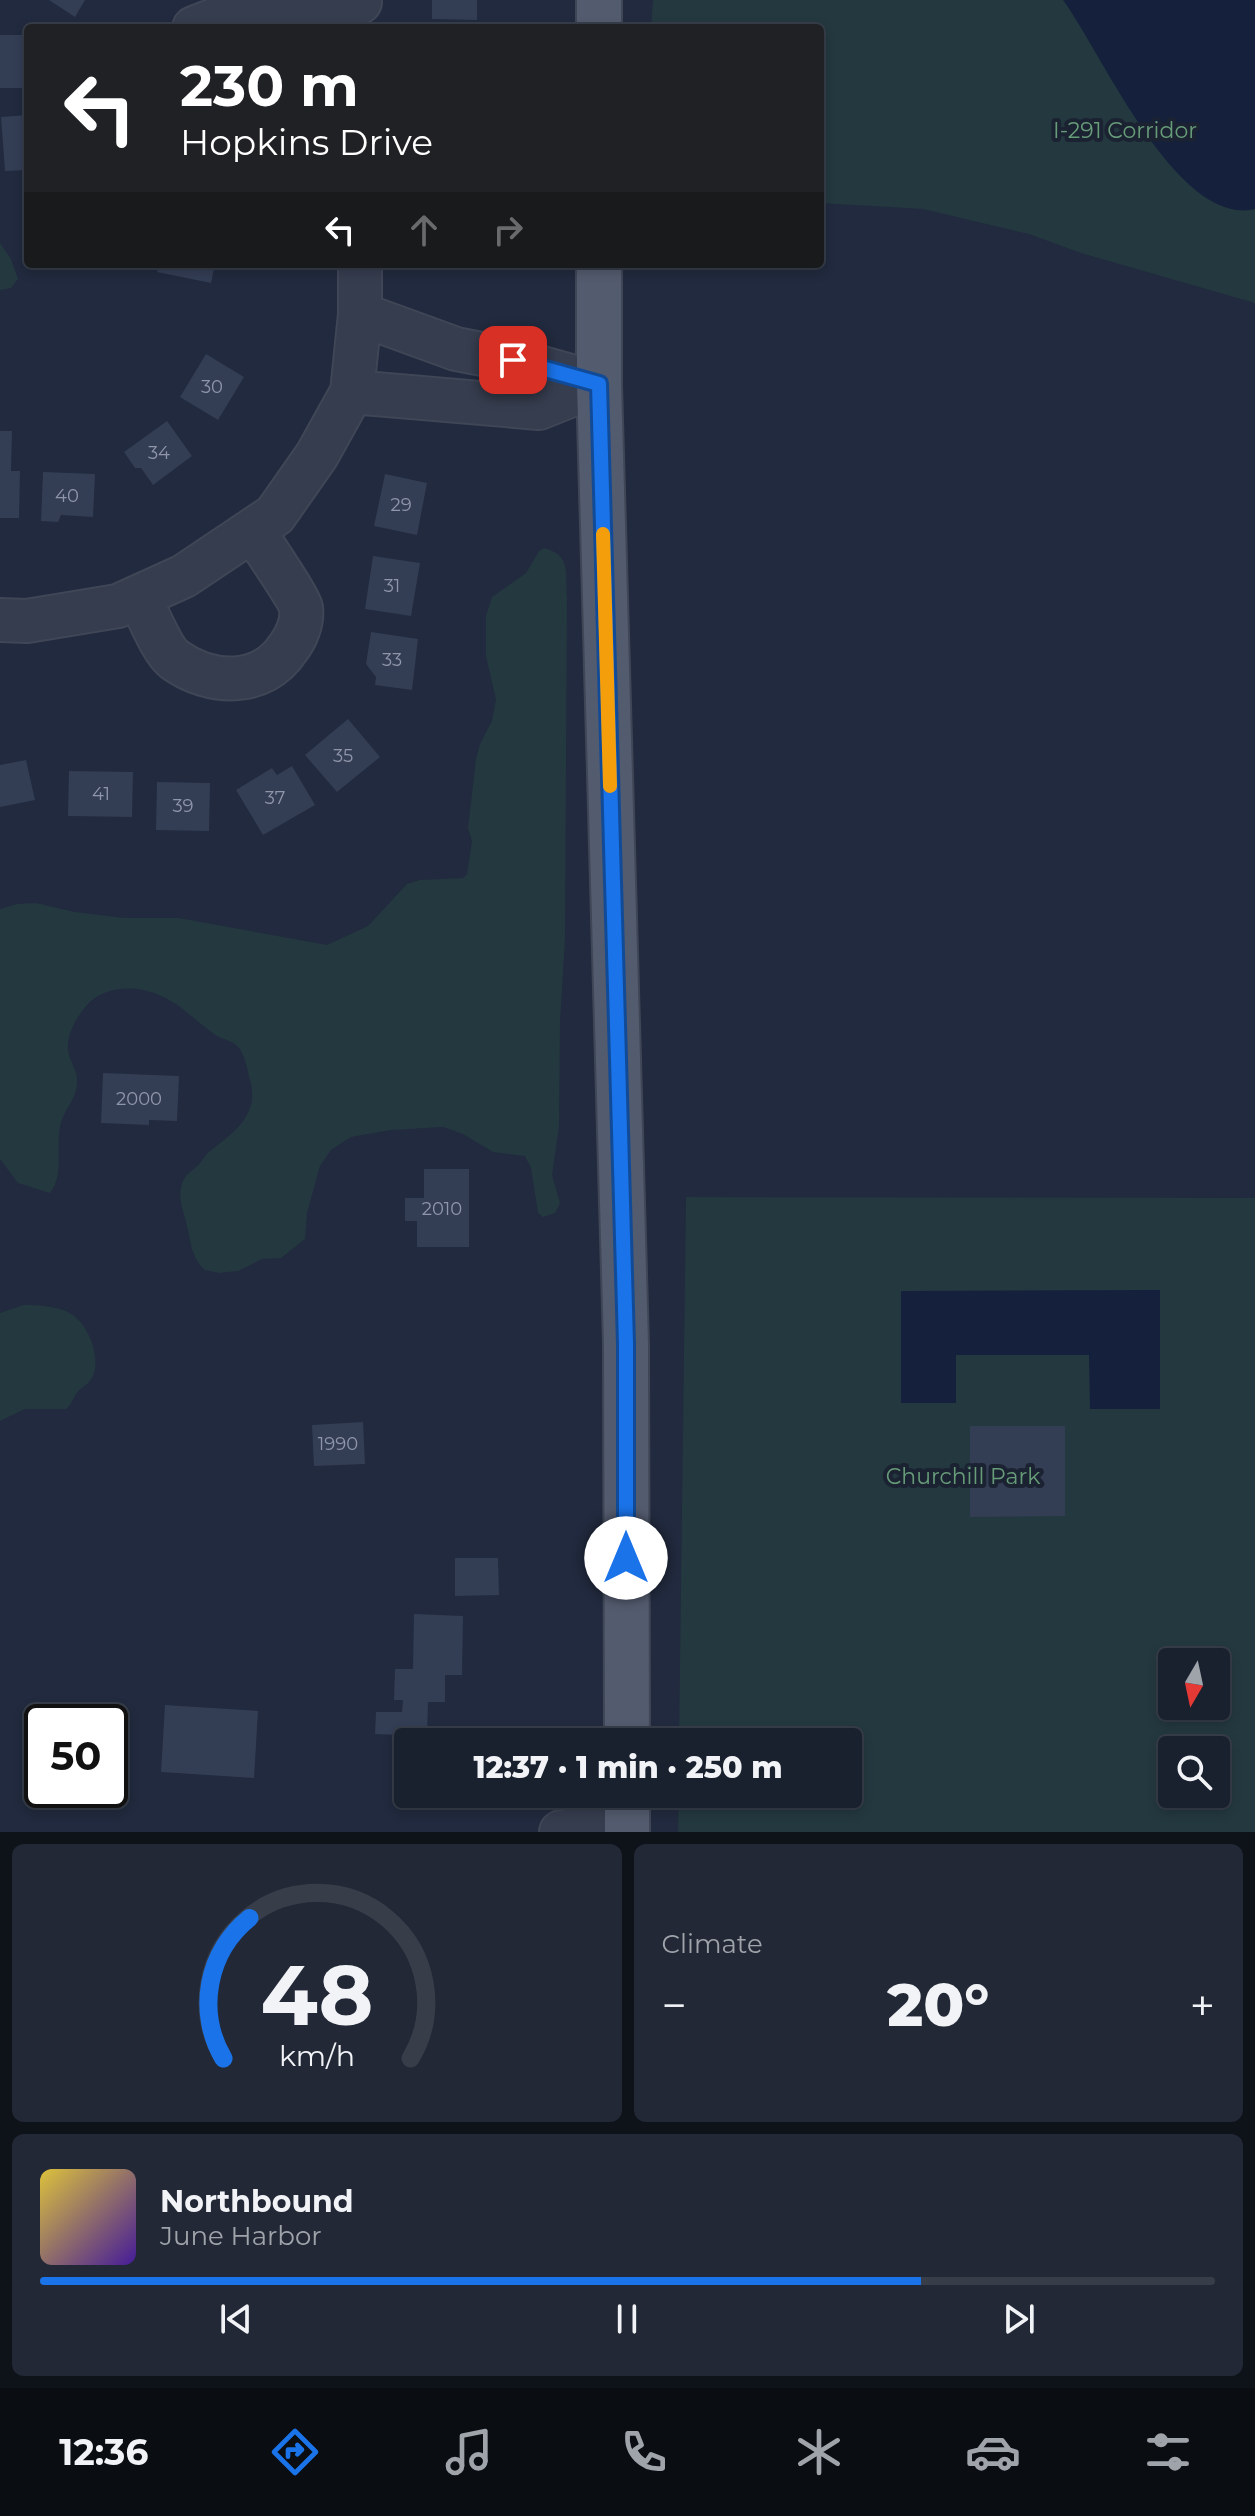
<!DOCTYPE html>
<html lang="en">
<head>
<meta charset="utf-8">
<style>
  :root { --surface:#19202e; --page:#222836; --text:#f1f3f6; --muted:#9fa3aa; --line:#373e4a; --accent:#1a73e8 }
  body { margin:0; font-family:Montserrat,sans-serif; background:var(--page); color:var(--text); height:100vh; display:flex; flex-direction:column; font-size:30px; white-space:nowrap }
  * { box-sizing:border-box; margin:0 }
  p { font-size:26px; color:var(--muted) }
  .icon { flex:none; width:44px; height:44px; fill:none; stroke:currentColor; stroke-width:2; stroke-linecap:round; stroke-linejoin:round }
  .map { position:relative; height:1832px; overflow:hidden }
  .side { display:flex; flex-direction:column; gap:12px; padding:12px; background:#0e1219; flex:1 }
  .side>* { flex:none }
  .guide { position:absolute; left:24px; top:24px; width:800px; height:244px; border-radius:8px; box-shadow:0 4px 12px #0003,0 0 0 2px var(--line); background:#202124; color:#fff; overflow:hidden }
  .needle { width:52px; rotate:189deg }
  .fabs { position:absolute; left:1158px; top:1648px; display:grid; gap:16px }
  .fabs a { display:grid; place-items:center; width:72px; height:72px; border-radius:8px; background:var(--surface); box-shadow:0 4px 12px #0003,0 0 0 2px var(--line); font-size:40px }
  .speed { position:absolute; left:24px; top:1704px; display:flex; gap:16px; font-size:40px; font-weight:700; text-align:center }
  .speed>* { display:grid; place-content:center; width:104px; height:104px; border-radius:50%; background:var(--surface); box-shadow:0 4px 12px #0003,0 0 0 2px var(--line); line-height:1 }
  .speed .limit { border:4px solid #111; border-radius:12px; background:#fff; color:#111 }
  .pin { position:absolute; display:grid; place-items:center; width:68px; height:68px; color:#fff; margin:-34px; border-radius:16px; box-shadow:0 4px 12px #0006 }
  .me { position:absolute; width:88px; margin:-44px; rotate:0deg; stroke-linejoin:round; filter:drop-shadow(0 0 6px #0008) }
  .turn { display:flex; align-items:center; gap:28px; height:168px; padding:0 24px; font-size:36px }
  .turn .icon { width:104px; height:104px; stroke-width:2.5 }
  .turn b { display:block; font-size:56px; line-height:68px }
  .lanes { display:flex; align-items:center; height:76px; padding:0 24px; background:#0003; justify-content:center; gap:40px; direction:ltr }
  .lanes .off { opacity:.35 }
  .big { font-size:60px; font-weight:800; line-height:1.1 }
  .side .card { flex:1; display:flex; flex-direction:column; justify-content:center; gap:12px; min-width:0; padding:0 28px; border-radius:12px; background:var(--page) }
  .side .dial { align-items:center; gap:0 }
  .dial svg { height:208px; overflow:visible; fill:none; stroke:var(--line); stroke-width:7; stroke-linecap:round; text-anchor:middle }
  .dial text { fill:var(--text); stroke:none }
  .song { display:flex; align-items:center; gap:24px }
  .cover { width:96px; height:96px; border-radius:12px; background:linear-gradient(135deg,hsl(50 70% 55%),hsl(260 70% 35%)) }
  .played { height:8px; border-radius:4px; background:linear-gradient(90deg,var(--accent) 75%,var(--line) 75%) }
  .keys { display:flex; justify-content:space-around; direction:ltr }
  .heat { display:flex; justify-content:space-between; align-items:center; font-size:44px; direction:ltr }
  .side .tiles { flex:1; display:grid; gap:12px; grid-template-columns:1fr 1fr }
  .card:last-child { grid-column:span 2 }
  .trip { position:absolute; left:394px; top:1728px; width:468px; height:80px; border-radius:8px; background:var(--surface); box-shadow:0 4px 12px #0003,0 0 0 2px var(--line); font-weight:800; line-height:80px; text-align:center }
  .menu { display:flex; height:128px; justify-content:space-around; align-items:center; background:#0a0d12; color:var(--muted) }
  .menu .icon { width:56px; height:56px }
  .menu .active { color:var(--accent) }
  .menu b { font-size:36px; color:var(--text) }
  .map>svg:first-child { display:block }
  .green { fill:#24383f; fill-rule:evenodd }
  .water { fill:#14203c }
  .building { fill:#333d54 }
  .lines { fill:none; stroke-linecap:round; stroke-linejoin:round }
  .minor-casing { stroke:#3f4656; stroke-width:46 }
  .major-casing { stroke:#3f4656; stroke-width:48 }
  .minor { stroke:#363d4e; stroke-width:42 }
  .major { stroke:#535b6e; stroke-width:44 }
  .route-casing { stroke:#114b97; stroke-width:20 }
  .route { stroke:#1a73e8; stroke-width:14 }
  .slow { stroke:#f59e0b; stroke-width:14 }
  .labels { text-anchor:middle; stroke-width:8; stroke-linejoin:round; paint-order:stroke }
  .number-label { font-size:18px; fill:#9096aa }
  .park-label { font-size:22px; fill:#679c79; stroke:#1b2232 }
</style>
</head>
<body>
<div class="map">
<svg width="1255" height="1832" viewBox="0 0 1255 1832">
  <rect width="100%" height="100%" fill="#212a3e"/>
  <path class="green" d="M653,0H1255V303L1081,253L1029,234L923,209L820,203V28H651Z
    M0,243L11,259L18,279L11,288L0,290Z
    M544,548C572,555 565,573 567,598L565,938L560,1023L559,1127L552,1175L560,1203L555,1213L543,1217L538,1213L531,1168L525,1156L493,1152L463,1134L443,1127L391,1130L351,1137L331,1150L320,1166L307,1213L305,1239L281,1258L262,1259L238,1271L219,1273L205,1270C191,1258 191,1242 187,1226C184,1212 177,1198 182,1184C184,1175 191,1172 197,1166C202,1162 204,1156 209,1152C231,1134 258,1118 251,1084C248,1073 245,1052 236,1045C230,1040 221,1039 214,1034C190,1017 174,996 143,990C124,986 100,990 87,1005C76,1018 64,1038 69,1055C72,1065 78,1072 77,1084C76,1101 62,1111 60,1128C56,1148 64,1176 50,1193L18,1183L0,1159V909L17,904L36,903L75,912L124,918H179L327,945L368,926L407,884L420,880L463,878L467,874L472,841L468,828L476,759L480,744L492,721L496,700L486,656V616L492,597L526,573L539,551Z
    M686,1197L1255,1198V1832H678L679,1794H848V1742H679ZM1172,1662H1216V1706H1172ZM1172,1750H1216V1794H1172Z
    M24,1305C38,1305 61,1306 73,1315C89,1327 101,1357 93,1376C89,1385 81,1387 76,1394C72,1401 72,1404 66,1409H25L0,1421V1313Z"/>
  <path class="water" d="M1063,0H1255V209C1177,228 1101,51 1063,0Z
    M1160,1290V1409H1090L1089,1355H956V1403H901V1291Z"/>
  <path class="building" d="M49,0H85L75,17Z
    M432,0H477V20L432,19Z
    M0,35H28V88H0Z
    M28,115V170L5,171L1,117Z
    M159,264H215L211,283L157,272Z
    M206,354L244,377L218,420L180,397Z
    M167,421L192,456L153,485L141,468H135L124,452Z
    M0,431H12L11,471H20L19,518H0Z
    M43,472L95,474L93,517L61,515L58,522L41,521Z
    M385,474L427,483L417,535L374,526Z
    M373,556L420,563L411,616L365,609Z
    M371,632L418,639L412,690L375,685L376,677L366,664Z
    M348,719L380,757L337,792L305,755Z
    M26,760L35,800L0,807V765Z
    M292,766L315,805L263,835L236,790L272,768L277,775Z
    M69,771L133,772L132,817L68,816Z
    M157,782L210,783L209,831L156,830Z
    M103,1073L179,1076L177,1121L149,1120V1125L101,1123Z
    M424,1169H469V1247H417V1221H405V1198H424Z
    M363,1422L365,1464L314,1466L312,1425Z
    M970,1426H1065V1516L970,1517Z
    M455,1558H498L499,1595L455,1596Z
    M414,1614L463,1616L462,1675H445V1702H428L427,1736L375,1734L376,1712H402L403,1700H394L395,1669H413Z
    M165,1705L258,1711L254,1778L161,1772Z"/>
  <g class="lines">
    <g class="minor-casing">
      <path id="minor" d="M194,28L252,5L360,2
        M360,314L456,349L513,360L599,384
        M352,392L539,408L599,384
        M139,597C147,612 162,651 175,660C210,685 262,688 288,648C296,638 303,622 301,608C299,598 261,543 253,530
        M0,620L27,621L118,606L184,576L275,515L317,455L352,392L360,314V264
        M561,1832L627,1823"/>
    </g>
    <g class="major-casing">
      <path id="major" d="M599,0V28
        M599,264V384L626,1344L627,1742
        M627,1794V1832"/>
    </g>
    <use href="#minor" class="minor"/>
    <use href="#major" class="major"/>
  </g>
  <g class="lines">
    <g class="route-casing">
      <path id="route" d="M513,360L599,384L626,1344V1558"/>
    </g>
    <use href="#route" class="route"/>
    <path class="slow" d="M603,534L610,786"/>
  </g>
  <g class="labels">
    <g class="number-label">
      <text x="212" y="393">30</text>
      <text x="159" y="459">34</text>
      <text x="67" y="502">40</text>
      <text x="401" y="511">29</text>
      <text x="392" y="592">31</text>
      <text x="392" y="666">33</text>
      <text x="343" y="762">35</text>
      <text x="101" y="800">41</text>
      <text x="275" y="804">37</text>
      <text x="183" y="812">39</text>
      <text x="139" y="1105">2000</text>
      <text x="442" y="1215">2010</text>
      <text x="338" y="1450">1990</text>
    </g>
    <g class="park-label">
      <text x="1125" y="138">I-291 Corridor</text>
      <text x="963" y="1484">Churchill Park</text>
    </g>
  </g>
</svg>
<div class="fabs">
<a><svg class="needle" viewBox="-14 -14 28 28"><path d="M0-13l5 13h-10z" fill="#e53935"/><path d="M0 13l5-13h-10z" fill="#9fa3aa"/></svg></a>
<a><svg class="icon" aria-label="search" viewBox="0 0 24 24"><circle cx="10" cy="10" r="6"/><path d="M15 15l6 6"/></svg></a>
</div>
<div class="speed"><div class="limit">50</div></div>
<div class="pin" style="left:513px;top:360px;background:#d93025"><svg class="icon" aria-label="arrive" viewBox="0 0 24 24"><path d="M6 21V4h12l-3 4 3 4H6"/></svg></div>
<svg class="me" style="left:626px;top:1558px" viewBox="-20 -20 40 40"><circle r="19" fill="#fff"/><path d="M0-13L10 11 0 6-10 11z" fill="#1a73e8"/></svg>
<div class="trip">12:37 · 1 min · 250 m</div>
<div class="guide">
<div class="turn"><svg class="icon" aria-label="left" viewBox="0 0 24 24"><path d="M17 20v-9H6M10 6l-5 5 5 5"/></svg><div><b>230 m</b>Hopkins Drive</div></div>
<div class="lanes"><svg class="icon" aria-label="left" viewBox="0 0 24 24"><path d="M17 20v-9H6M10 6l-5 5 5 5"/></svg><svg class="icon off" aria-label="ahead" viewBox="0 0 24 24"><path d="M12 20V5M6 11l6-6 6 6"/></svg><svg class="icon off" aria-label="right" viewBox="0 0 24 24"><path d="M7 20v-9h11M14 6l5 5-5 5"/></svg></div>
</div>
</div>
<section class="side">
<div class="tiles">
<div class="card dial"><svg viewBox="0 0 100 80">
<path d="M14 69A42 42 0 1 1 86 69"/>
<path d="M14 69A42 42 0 0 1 24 15" stroke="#1a73e8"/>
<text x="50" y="56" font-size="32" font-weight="700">48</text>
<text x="50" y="72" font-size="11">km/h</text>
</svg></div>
<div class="card"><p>Climate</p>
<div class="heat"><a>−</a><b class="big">20°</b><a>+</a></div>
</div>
<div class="card">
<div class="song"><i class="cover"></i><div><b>Northbound</b><p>June Harbor</p></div></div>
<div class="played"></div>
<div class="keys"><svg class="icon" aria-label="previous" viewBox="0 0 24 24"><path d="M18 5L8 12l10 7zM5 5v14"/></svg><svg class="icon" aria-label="pause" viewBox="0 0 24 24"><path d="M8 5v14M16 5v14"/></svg><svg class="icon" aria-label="next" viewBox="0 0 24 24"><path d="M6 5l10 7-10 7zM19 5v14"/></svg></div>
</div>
</div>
</section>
<nav class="menu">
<b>12:36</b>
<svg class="icon active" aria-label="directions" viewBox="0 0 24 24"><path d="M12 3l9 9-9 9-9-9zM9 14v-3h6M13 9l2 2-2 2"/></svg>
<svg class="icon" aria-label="music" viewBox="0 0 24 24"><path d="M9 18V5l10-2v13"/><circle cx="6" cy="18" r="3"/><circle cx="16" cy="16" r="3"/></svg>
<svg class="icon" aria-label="phone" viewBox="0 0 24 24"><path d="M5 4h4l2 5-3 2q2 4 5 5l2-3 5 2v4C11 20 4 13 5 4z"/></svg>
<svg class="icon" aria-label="climate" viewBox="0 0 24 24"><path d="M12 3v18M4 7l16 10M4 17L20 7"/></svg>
<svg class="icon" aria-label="car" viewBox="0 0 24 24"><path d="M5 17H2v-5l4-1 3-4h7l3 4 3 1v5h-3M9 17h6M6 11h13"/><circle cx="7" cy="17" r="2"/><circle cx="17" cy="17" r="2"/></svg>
<svg class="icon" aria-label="filters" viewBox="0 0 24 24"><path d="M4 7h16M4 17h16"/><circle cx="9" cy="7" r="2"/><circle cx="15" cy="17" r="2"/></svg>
</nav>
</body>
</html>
